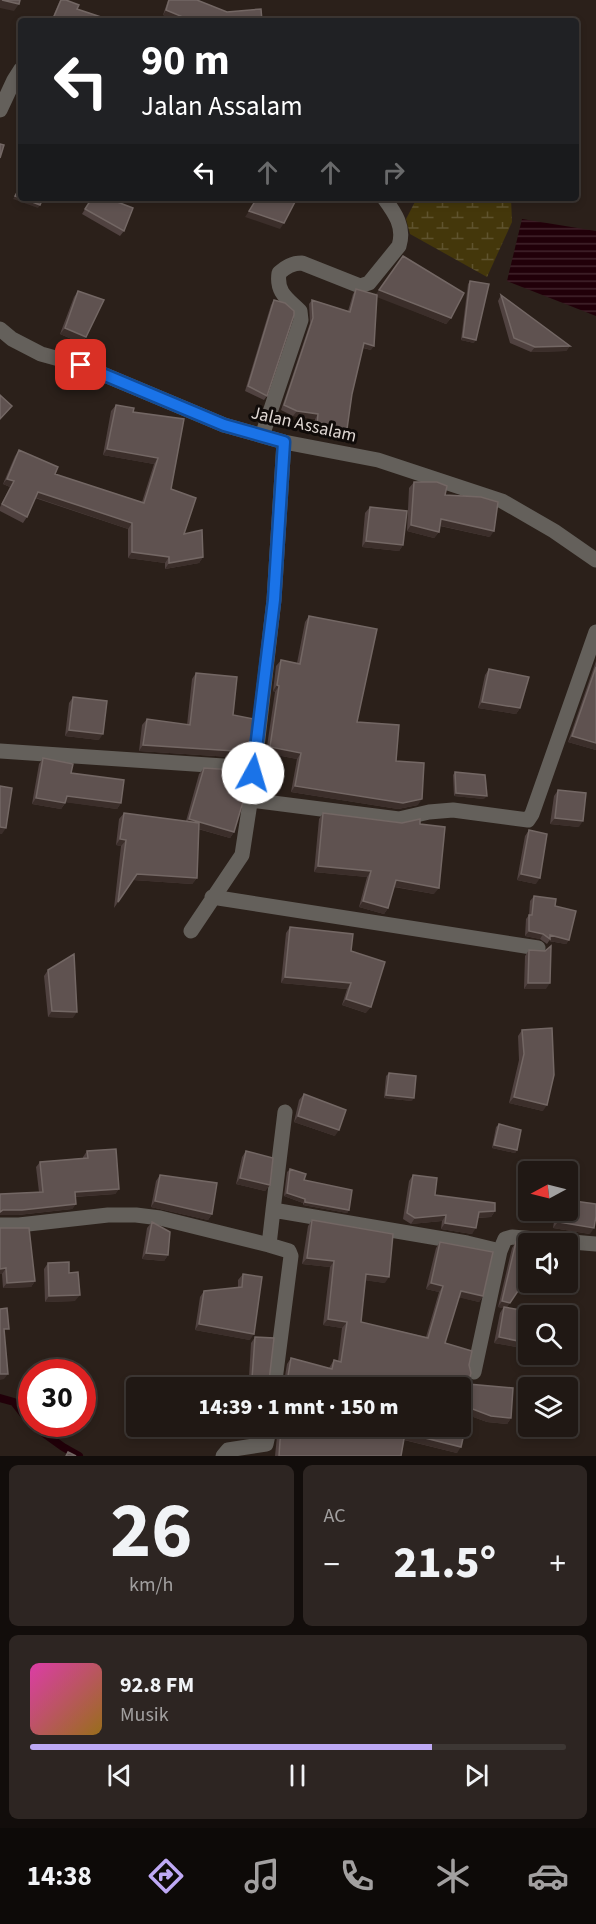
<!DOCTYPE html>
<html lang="id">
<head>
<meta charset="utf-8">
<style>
  :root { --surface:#201814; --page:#2d2522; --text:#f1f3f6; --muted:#a2a0a0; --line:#3d3734; --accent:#bea9f5 }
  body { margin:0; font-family:"Source Sans 3",sans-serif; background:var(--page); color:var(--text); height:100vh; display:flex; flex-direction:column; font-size:22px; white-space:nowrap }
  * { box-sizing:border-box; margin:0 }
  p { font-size:20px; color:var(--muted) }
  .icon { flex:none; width:33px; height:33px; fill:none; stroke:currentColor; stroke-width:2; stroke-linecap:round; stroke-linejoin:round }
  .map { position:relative; height:1456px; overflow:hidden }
  .panel { display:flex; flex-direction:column; gap:9px; padding:9px; background:#120d0b; flex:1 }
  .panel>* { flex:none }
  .guide { position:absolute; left:18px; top:18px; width:561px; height:183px; border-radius:6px; box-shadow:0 3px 9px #0003,0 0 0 2px var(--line); background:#202124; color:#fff; overflow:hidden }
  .needle { width:39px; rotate:263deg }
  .tools { position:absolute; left:518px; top:1161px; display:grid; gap:12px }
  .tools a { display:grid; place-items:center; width:60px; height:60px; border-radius:6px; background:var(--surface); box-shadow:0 3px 9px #0003,0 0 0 2px var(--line); font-size:30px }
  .speed { position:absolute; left:18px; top:1359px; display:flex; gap:12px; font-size:30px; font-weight:700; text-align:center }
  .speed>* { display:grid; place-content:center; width:78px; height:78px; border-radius:50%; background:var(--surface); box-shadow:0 3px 9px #0003,0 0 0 2px var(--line); line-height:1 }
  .speed .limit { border:9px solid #d22; background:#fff; color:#111 }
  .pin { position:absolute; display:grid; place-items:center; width:51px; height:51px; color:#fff; margin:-26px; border-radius:12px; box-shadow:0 3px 9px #0006 }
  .me { position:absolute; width:66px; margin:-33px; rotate:6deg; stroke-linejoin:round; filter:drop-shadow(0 0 4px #0008) }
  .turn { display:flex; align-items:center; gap:21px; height:126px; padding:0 24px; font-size:27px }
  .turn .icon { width:78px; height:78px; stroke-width:2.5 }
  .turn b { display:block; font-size:42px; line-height:51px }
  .lanes { display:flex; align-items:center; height:57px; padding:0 24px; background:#0003; justify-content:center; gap:30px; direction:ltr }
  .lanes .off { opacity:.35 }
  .big { font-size:45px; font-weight:800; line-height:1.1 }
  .panel .tile { flex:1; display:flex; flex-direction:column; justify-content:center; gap:9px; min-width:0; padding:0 21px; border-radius:9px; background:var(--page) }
  .panel .dial { align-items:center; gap:0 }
  .dial b { font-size:78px; line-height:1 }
  .song { display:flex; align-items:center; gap:18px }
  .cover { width:72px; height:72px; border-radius:9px; background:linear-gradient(135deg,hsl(320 70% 55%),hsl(40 70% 35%)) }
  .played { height:6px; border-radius:3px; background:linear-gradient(90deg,var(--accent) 75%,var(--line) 75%) }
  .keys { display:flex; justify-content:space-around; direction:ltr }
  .heat { display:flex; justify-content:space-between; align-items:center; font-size:33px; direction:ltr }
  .panel .tiles { flex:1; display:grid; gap:9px; grid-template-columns:1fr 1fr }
  .tile:last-child { grid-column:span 2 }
  .trip { position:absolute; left:126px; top:1377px; width:345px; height:60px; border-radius:6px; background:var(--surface); box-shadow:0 3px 9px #0003,0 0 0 2px var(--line); font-weight:800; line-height:60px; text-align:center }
  .dock { display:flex; height:96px; justify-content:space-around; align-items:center; background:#0d0a08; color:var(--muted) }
  .dock .icon { width:42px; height:42px }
  .dock .active { color:var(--accent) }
  .dock b { font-size:27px; color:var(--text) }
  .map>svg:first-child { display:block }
  .wetland { fill:url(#wetland-marsh) }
  .water { fill:url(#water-rules) }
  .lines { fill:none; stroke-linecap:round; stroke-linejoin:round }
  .stream { stroke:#210009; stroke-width:8 }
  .street { stroke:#64605b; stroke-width:15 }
  .wall { fill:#504240 }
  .shaded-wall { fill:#3b2e2a }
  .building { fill:#5f5250; stroke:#736764; stroke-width:1.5 }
  .route-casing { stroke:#114b97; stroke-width:15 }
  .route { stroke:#1a73e8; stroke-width:10 }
  .labels { text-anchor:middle; stroke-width:6; stroke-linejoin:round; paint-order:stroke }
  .street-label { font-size:18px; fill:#dfd7d3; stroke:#100b09 }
</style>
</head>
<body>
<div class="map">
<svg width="596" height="1456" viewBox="0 0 596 1456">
  <defs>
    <pattern id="wetland-marsh" width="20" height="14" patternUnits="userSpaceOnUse" patternTransform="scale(1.5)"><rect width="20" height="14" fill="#44370b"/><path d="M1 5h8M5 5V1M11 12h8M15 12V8" fill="none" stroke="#5f532e"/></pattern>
    <pattern id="water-rules" width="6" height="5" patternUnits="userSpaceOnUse" patternTransform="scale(1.5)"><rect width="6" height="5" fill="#210009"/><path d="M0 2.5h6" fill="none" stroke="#41242c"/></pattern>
  </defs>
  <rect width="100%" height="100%" fill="#2b201a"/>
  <path class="wetland" d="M417,198H511L512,222L487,277L410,234L406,219Z"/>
  <path class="water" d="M522,219L596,231V316L507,281Z"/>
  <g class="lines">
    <path class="stream" d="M0,1398L14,1402L31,1424L63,1447L79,1456"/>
    <path class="street" d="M0,110L14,80L21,69
      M0,329L12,339L41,354L81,365L224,425L284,442L378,460L502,501L554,531L596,560
      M262,436L301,320L300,311C288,299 276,293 279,273C286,267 292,263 302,263L360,286L369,283L399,246C405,227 395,213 384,198
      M0,751L253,768
      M250,800L399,819L429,812L453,810L528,820L532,814L596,632
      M212,897L538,948
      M191,931L242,855L252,790L274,600L284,442
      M273,1210L285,1112
      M0,1225H19L108,1215H136L160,1218L269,1245L273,1210L467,1243L500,1251
      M269,1245L289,1251L291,1256L274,1388
      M474,1372L500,1251L505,1239L512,1237L596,1244
      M223,1456L228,1450L266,1444L270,1426"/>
  </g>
  <path class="wall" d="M60,0H66L77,9L113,21H51Z
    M168,0H197L227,12L262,21H180L163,15Z
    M92,198L124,231L120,236L82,214Z
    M470,281L474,343L461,340L468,284Z
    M356,289L451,318L446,324L377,296L371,350L363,348L352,394L344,433L314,430L315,419L293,416L281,410L310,323L309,304L312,300L348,311L353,294Z
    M78,291L86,337L81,343L60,334L74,297Z
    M501,295L570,346L566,351L531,352L510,343L498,301Z
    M274,300L267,396L264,400L245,391L271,305Z
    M116,405L133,412L184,419L171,489L184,534L203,557L199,563L165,569V563L128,558V529L35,498L27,517L23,523L0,511V507L10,487L3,484L15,456L19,450L55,474L142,502L154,464L103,455L111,411Z
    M414,482L445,495L490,537L440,526L439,532L434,538L407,531L409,488Z
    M370,507L403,545L399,551L362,547L365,513Z
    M309,616L357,722L396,761L418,805L398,809L291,792L297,759L266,753L275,692L273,691L276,666L281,660L297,663L305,622Z
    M596,661V750L568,742Z
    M489,669L520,708L516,714L478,708L485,675Z
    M196,673L233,715L250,752L246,758L139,751L142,725L147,719L187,725L192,679Z
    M73,697L99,740L65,736L69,703Z
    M43,758L71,773L121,803L117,809L66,802L61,809L32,804L39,764Z
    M204,768L234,832L230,838L198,829L197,878L192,884L133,880L114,908L121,846L116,845L119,819L124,813L186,821L199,774Z
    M455,772L484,799L454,796L453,775Z
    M558,790L579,827L550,824L554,796Z
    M323,813L402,823L420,824L434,894L394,887L388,908L384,914L359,907L367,877L314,872L319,819Z
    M529,830L536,884L517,880L525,836Z
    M534,896L555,906L569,940L566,944L549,941L547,944L540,939L525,936L526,919L529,915L530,901Z
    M290,927L351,951L366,1013L342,1005L347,989L281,983L286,933Z
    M529,950L545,951L546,989H524L525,956Z
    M48,970L73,1018L48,1017L44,976Z
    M522,1030L543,1111L509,1103L519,1060L518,1036Z
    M389,1073L412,1101L384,1098L386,1076Z
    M304,1094L335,1136L294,1122L299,1100Z
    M499,1124L517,1150L515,1153L492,1148L496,1127Z
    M87,1151L119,1189L115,1194L75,1197L76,1204L72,1209L18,1215H0V1194L39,1192L36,1167L40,1162L83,1158V1157Z
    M246,1151L270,1185L265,1191L236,1184L242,1157Z
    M290,1169L304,1180L349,1210L347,1213L303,1205V1203L284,1196L287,1172Z
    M160,1175L212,1214L208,1220L151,1207L156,1181Z
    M413,1175L435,1195L495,1211L491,1217L478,1218L472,1234L441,1229L442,1221L411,1224L403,1219L409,1181Z
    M556,1210H567L590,1234L553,1228Z
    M312,1220L385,1283L365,1280L361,1322L426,1337L439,1292L426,1289L436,1248L440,1242L483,1296L479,1302L459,1297L445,1343L469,1365L468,1384L511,1418L507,1424L487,1422L468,1415L457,1453L404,1440L401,1456H275L278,1426H460V1388H283L287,1364L291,1358L329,1368L334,1360L338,1361L342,1328L323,1325L330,1267L302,1264L308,1226Z
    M152,1222L168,1255L164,1261L142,1259L147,1228Z
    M0,1228L35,1281L31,1287L3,1288L2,1274H0Z
    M516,1242L507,1307L528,1316V1349L494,1343L500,1313L503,1308L498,1307L512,1248Z
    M48,1263L69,1273L75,1301L45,1302L44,1269Z
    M243,1274L250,1340L195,1330L200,1297L204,1291L238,1288V1280Z
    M255,1337L269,1381L249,1377L251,1343Z"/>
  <path class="shaded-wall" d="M0,0H2L19,4L14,11L0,8Z
    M166,10L183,17L180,21L163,15Z
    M15,196L40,205L38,208L13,199Z
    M249,211L284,223L280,229L245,217Z
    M379,290L451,318L446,324L374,296Z
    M65,328L86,337L81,343L60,334Z
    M463,337L476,340L474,343L461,340Z
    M364,343L374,346L371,350L361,347Z
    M570,346L566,351L531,352L535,347Z
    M297,411L318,414L315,419L293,416Z
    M317,425L347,429L344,433L314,430Z
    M107,449L158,458L154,464L103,455Z
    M7,479L14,481L10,487L3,484Z
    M38,492L132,523L128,529L34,497Z
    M441,519L494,531L490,537L437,525Z
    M411,525L439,532L434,538L407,531Z
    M366,541L403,545L399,551L362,547Z
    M132,552L169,557L165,563L128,558Z
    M203,557L199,563L165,569L169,563Z
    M277,685L279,686L275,692L273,691Z
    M482,702L520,708L516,714L478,708Z
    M69,730L103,734L99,740L65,736Z
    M572,736L596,743V750L568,742Z
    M143,745L250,752L246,758L139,751Z
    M270,747L301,753L297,759L266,753Z
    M295,786L422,799L418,805L398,809L291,792Z
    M456,793L487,796L484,799L454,796Z
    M67,796L121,803L117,809L63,802Z
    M36,798L65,803L61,809L32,804Z
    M555,818L583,821L579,827L550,824Z
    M189,819L234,832L230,838L185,825Z
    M0,827L6,828L2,834H0Z
    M120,839L126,840L121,846L116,845Z
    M318,866L371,871L367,877L314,872Z
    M137,874L197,878L192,884L133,880Z
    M521,874L540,878L536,884L517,880Z
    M396,880L439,888L434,894L391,886Z
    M363,901L388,908L384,914L359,907Z
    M529,931L543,934L540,939L525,936Z
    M550,935L569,940L566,944L549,941Z
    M285,977L351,983L347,989L281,983Z
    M528,983H550L546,989H524Z
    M346,999L371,1007L366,1013L342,1005Z
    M52,1011L77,1012L73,1018L48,1017Z
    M386,1095L414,1098L412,1101L384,1098Z
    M514,1097L547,1105L543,1111L509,1103Z
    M298,1116L339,1130L335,1136L294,1122Z
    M494,1145L517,1150L515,1153L492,1148Z
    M240,1178L270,1185L265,1191L236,1184Z
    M119,1189L115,1194L71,1197L75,1192Z
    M287,1193L305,1199L303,1203L284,1196Z
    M155,1201L212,1214L208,1220L151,1207Z
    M305,1202L349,1210L347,1213L303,1205Z
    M76,1204L72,1209L18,1215H0V1212L3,1210Z
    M495,1211L491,1217L474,1218L479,1212Z
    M446,1215L442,1221L411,1224L415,1218Z
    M558,1222L594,1228L590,1234L553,1228Z
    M445,1223L476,1228L472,1234L441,1229Z
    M146,1253L168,1255L164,1261L142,1259Z
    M307,1258L334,1261L330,1267L302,1264Z
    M6,1268L2,1274H0V1269Z
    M366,1274L389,1277L385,1283L362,1280Z
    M35,1281L31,1287L3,1288L7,1283Z
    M431,1283L443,1286L439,1292L426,1289Z
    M461,1291L483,1296L479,1302L457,1297Z
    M80,1295L75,1301L45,1302L49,1296Z
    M502,1301L510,1303L506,1309L498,1307Z
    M328,1319L347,1322L342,1328L323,1325Z
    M199,1324L254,1334L250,1340L195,1330Z
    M499,1337L528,1343V1349L494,1343Z
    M0,1374H8L4,1379L0,1380Z
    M470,1408L511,1418L507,1424L487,1422L465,1414Z
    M405,1433L461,1447L457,1453L401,1439Z"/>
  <path class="building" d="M2,0H20L19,4Z
    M61,0H66L79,5L77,9L113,21H52Z
    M169,0H197L227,12L261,9L262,21H184L181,20L183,17L166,10Z
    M0,144L4,145L0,158Z
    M21,185V198L15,196Z
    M22,198H43L40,205Z
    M92,198H107L133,208L124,231L85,209Z
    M257,198H297L284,223L249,211Z
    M403,256L464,293L451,318L379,290Z
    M470,281L489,284L476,340L463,337Z
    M356,289L377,295L374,346L364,343L352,394L347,429L317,425L318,414L297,411L284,405L313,318L312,300L350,312Z
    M78,291L104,300L86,337L65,328Z
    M501,295L570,346L535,347L514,338Z
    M274,300L285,303L294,311V315L267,396L248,386Z
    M0,395L12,406L0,419Z
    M116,405L134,408L133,412L184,419L171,489L196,498L184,534L202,530L203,557L169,563V557L132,552V523L38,492L27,517L2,504L14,481L7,479L19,450L58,467L55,474L144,503L158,458L107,449Z
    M414,482H437L447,486L445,495L481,497L498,502L494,531L441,519L439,532L411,525Z
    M370,507L407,511L403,545L366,541Z
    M309,616L377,629L357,722L399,725L396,761L424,763L422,799L403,803L295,786L301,753L270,747L279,686L277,685L281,660L300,664Z
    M596,667V743L572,736Z
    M489,669L529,677L520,708L482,702Z
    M196,673L237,677L233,715L254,719L250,752L143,745L147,719L190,725Z
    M73,697L107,701L103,734L69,730Z
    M43,758L73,764L71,773L124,780L121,803L67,796L65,803L36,798Z
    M204,768L248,771L245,795L234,832L189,819Z
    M455,772L485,775L487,796L456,793Z
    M0,786L12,788L6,828L0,827Z
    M558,790L586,793L583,821L555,818Z
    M124,813L199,823L197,878L137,874L118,902L126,840L120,839Z
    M323,813L402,823L420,819V824L445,827L439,888L396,880L388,908L363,901L371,871L318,866Z
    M529,830L547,834L540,878L521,874Z
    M534,896L556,899L555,906L576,911L569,940L550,935V939L543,934L529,931V915H532Z
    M290,927L353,934L351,951L385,962L371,1007L346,999L351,983L285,977Z
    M551,946L550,983H528L529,950L545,951Z
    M74,954L77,1012L52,1011L48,970Z
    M552,1028L554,1075L547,1105L514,1097L524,1054L522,1030Z
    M389,1073L416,1076L414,1098L386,1095Z
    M304,1094L346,1110L339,1130L298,1116Z
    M499,1124L521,1130L517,1150L494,1145Z
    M116,1149L119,1189L75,1192L76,1204L22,1210H3L0,1212V1194L43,1192L40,1162L88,1158L87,1151Z
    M246,1151L273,1158L270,1185L240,1178Z
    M290,1169L306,1174L304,1180L352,1190L349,1210L305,1202V1199L287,1193Z
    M160,1175L217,1183L212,1214L155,1201Z
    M413,1175L437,1178L435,1195L495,1203V1211L479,1212L476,1228L445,1223L446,1215L415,1218L407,1213Z
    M567,1200L596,1204V1216L594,1228L558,1222L560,1210H567Z
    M312,1220L393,1234L389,1277L366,1274L361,1322L428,1338L443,1286L431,1283L440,1242L493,1252L483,1296L461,1291L445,1343L472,1351L469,1365L471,1373L468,1384L513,1388L511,1418L491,1416L470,1408L461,1447L405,1433L401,1456H279L280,1441L282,1426H460V1388H286L291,1358L332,1369L334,1360L341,1362L347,1322L328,1319L334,1261L307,1258Z
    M152,1222L170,1232L168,1255L146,1253Z
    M0,1228H29L35,1281L7,1283L6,1268L0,1269Z
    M516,1242L528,1245V1276L510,1303L502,1301Z
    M69,1262V1273L78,1272L80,1295L49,1296L48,1263Z
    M243,1274L262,1277L254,1334L199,1324L204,1291L242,1287Z
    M504,1307L544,1314L543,1316H528V1343L499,1337Z
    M7,1308L9,1329H4L8,1374H0V1309Z
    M255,1337L274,1338L269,1381L271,1388H235L243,1376L252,1378Z
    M68,1452L76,1456H66Z"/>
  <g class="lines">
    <g class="route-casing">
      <path id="route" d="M81,365L224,425L284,442L274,600L253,773"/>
    </g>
    <use href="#route" class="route"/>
  </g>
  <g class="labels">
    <g class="street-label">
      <text transform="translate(304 424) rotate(13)" y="6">Jalan Assalam</text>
    </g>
  </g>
</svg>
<div class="tools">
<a><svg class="needle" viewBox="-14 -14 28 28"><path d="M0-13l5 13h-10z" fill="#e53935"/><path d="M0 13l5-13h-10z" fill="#a2a0a0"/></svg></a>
<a><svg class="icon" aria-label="sound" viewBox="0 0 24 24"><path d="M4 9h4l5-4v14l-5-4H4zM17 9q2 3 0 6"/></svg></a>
<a><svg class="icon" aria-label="search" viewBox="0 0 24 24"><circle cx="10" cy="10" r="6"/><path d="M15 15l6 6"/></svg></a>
<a><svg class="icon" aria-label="layers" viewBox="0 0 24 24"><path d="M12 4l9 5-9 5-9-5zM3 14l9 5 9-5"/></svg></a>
</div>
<div class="speed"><div class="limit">30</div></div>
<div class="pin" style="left:81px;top:365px;background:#d93025"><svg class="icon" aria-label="arrive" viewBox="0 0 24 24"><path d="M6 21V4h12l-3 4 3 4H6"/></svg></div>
<svg class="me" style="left:253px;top:773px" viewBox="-20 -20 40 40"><circle r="19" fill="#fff"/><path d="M0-13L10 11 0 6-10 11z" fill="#1a73e8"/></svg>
<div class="trip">14:39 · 1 mnt · 150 m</div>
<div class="guide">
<div class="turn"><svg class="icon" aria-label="left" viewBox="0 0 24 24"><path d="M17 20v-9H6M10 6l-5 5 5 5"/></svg><div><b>90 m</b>Jalan Assalam</div></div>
<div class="lanes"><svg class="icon" aria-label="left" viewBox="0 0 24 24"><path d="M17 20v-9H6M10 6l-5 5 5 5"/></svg><svg class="icon off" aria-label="ahead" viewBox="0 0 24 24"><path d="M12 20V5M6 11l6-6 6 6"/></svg><svg class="icon off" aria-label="ahead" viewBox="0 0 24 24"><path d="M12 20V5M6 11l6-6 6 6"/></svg><svg class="icon off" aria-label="right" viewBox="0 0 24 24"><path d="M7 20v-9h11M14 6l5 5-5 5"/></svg></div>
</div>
</div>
<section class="panel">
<div class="tiles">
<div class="tile dial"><b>26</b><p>km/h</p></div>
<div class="tile"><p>AC</p>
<div class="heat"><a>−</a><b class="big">21.5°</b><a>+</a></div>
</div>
<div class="tile">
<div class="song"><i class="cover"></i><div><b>92.8 FM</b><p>Musik</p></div></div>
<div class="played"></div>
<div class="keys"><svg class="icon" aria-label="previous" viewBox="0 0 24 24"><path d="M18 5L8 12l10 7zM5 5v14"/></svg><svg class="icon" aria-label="pause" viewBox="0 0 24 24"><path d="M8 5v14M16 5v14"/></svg><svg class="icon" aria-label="next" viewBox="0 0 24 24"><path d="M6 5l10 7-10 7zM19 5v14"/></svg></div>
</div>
</div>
</section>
<nav class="dock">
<b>14:38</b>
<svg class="icon active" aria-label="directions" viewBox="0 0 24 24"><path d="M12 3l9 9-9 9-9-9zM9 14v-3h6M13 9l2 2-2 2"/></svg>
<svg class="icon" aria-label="music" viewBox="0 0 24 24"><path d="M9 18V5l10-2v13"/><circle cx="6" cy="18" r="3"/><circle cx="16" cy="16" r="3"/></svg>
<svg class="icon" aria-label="phone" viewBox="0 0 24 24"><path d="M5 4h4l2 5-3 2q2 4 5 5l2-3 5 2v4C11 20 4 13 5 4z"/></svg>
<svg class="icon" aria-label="climate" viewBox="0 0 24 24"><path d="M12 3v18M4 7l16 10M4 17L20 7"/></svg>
<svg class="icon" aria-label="car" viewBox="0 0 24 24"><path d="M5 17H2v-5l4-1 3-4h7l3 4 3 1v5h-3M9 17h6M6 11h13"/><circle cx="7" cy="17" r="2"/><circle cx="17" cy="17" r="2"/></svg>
</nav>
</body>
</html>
